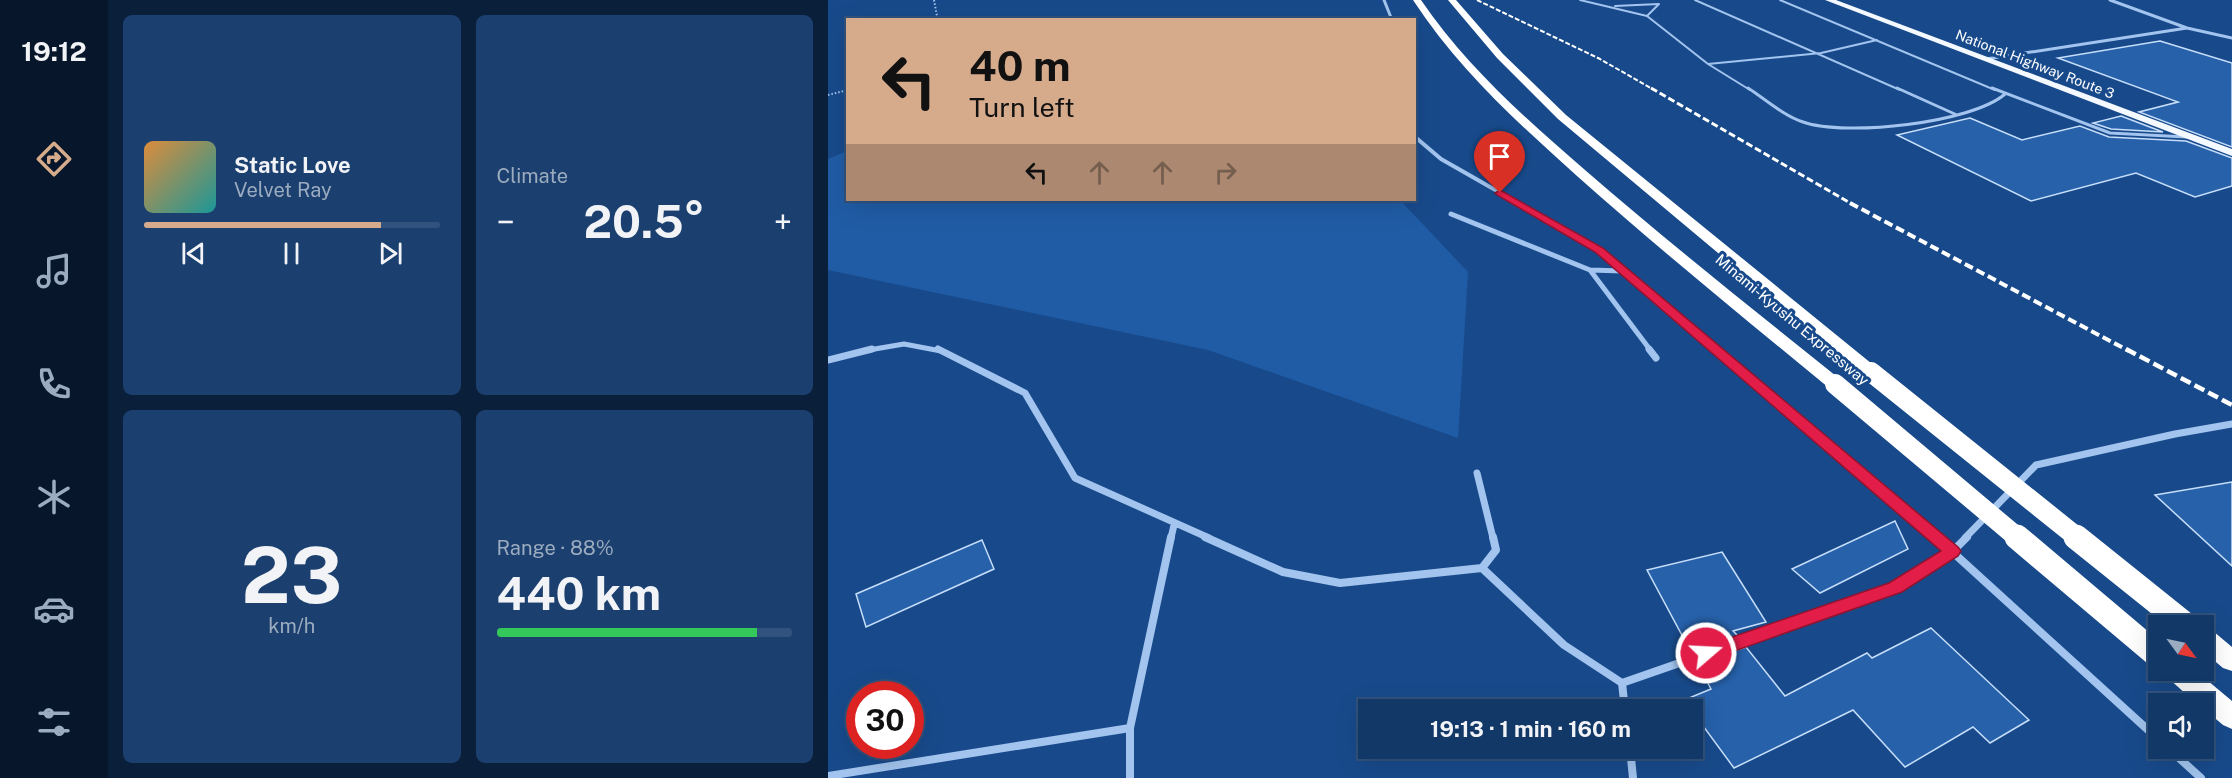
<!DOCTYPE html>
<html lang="en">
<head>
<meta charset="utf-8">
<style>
  :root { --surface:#123868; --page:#1b3f6e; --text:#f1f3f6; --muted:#9cacc0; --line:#31527c; --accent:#d6ab8b }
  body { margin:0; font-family:"Public Sans",sans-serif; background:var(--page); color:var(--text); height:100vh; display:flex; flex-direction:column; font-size:22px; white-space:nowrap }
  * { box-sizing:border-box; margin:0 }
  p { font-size:20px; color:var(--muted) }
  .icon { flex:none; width:33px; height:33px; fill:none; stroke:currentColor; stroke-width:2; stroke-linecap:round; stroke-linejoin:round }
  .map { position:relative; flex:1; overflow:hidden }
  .drawer { display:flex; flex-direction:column; gap:15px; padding:15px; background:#0a1f39; width:720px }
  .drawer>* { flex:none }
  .top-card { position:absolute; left:18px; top:18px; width:570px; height:183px; border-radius:0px; box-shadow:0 6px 24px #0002,0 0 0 2px var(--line); background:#d6ab8b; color:#111; overflow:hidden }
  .needle { width:39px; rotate:123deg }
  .tools { position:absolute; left:1320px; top:615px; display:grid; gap:12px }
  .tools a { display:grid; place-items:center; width:66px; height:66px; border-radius:0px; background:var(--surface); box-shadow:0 6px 24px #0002,0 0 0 2px var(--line); font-size:30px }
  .speed { position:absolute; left:18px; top:681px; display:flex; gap:12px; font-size:30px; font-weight:700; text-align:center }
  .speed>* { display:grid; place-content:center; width:78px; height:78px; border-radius:50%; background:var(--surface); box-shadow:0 6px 24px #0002,0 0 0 2px var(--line); line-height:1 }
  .speed .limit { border:9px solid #d22; background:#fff; color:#111 }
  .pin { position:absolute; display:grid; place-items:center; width:51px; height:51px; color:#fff; margin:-62px -26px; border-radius:50% 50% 50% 0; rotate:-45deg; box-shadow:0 0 6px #0007 }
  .pin .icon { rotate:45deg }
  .me { position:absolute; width:66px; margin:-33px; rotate:71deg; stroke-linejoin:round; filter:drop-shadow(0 0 4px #0008) }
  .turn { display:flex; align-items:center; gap:21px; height:126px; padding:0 24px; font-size:27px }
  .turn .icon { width:78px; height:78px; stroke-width:2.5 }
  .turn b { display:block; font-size:42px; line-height:51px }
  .lanes { display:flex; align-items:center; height:57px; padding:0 24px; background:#0003; justify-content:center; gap:30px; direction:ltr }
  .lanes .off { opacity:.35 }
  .big { font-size:45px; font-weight:700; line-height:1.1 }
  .drawer .tile { flex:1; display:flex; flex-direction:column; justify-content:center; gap:9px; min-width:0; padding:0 21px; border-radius:9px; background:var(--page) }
  .drawer .dial { align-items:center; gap:0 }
  .dial b { font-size:78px; line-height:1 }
  .song { display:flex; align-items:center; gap:18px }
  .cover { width:72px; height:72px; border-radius:9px; background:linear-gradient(135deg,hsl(30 70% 55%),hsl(180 70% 35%)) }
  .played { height:6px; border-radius:3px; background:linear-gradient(90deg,var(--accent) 80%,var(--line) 80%) }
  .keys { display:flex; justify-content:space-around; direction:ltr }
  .heat { display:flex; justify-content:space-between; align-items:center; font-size:33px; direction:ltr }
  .charge { height:9px; border-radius:4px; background:linear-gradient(90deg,#34c759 88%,var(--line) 0) }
  .drawer .tiles { flex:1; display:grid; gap:15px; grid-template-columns:repeat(2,1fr) }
  .trip { position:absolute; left:530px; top:699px; width:345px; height:60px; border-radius:0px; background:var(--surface); box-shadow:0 6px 24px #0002,0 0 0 2px var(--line); font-weight:700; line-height:60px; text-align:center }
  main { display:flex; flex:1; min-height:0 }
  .tab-bar { display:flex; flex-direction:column; width:108px; justify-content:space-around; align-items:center; background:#07162a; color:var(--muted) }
  .tab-bar .icon { width:42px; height:42px }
  .tab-bar .current { color:var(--accent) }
  .tab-bar b { font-size:27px; color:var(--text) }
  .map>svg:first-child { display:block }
  .green { fill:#205ca5 }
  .building { fill:#2661aa; stroke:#c7defa; stroke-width:1.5 }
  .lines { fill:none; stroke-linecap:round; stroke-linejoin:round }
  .path { stroke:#a2c4ee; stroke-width:2; stroke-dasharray:1.5 2; stroke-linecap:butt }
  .service-far1 { stroke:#a2c4ee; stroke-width:2 }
  .service { stroke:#a2c4ee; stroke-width:3 }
  .minor-far4 { stroke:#a2c4ee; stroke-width:3 }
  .minor-far3 { stroke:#a2c4ee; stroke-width:4 }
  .minor-far2 { stroke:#a2c4ee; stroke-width:5 }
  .minor-far1 { stroke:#a2c4ee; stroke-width:7 }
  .minor { stroke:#a2c4ee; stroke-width:8 }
  .trunk { fill:#f4f8ff; fill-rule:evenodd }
  .motorway { fill:#fff; fill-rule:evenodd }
  .rail-far3 { stroke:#fff; stroke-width:2; stroke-dasharray:5 2; stroke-linecap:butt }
  .rail-far2 { stroke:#fff; stroke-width:3; stroke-dasharray:7 3; stroke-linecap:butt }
  .rail-far1 { stroke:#fff; stroke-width:4; stroke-dasharray:9 4; stroke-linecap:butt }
  .rail { stroke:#fff; stroke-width:4.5; stroke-dasharray:11 4.5; stroke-linecap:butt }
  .motorway-bridge-far1 { stroke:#fff; stroke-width:20 }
  .motorway-bridge { stroke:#fff; stroke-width:25 }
  .route { fill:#e11d48; stroke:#92132f; stroke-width:1.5 }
  .labels { text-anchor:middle; stroke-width:6; stroke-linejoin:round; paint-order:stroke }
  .far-street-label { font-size:14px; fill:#fff; stroke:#184a8b }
  .street-label { font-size:15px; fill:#fff; stroke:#184a8b }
</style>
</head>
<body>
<main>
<nav class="tab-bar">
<b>19:12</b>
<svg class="icon current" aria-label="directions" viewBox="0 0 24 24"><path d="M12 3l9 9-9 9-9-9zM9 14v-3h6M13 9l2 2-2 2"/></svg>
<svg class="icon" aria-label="music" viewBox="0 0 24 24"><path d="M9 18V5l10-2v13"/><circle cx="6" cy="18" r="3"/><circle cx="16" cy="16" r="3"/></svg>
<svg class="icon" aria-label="phone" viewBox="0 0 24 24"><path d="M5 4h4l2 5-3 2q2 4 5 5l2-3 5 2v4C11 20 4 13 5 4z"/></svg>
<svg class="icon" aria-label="climate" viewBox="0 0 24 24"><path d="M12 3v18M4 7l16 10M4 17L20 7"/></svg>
<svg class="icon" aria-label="car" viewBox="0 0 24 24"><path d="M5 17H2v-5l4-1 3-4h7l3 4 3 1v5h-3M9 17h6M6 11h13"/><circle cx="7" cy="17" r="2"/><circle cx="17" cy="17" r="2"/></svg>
<svg class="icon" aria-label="filters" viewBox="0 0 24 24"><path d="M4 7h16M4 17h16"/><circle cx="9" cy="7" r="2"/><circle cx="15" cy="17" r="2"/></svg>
</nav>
<section class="drawer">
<div class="tiles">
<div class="tile">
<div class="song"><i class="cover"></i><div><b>Static Love</b><p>Velvet Ray</p></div></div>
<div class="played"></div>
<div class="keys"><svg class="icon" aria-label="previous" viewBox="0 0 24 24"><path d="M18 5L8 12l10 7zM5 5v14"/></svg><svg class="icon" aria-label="pause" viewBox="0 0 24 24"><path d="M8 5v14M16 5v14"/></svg><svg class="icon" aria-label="next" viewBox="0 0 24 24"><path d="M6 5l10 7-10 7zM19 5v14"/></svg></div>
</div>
<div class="tile"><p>Climate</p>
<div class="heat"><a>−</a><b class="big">20.5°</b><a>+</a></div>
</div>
<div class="tile dial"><b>23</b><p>km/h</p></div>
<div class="tile"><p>Range · 88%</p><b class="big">440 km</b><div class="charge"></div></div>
</div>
</section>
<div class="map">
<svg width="1404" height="778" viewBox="0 0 1404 778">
  <rect width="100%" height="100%" fill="#184a8b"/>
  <path class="green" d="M19,151L20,200H572L640,272L630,438L380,350L0,270V159Z"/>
  <path class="building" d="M1332,41L1404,63V147L1311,112L1350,102L1230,58Z
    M1293,116L1335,132L1283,129L1265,123Z
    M1142,118L1194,140L1252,126L1281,137L1358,141L1404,158V186L1367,197L1308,173L1203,201L1069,135Z
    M1404,482V566L1327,495Z
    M1067,521L1080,549L992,593L964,569Z
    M154,540L166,569L38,627L28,594Z
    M894,552L938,622L905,631L910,636L863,652L819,570Z
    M1103,628L1201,720L1162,743L1145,727L1077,767L1025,710L906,768L856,700L883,689L869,663L918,647L957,696L1039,653L1044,658Z"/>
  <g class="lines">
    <path class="path" d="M106,0L109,16L114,20
      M0,95L20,90"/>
    <path class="service-far1" d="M752,0L819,16L880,64L922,90
      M867,0L1072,90
      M952,0L1167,90
      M787,6L831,4L819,16
      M880,64L993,53L1049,40"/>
    <path class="service" d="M920,88C937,99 956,116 975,122C1017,137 1144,123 1177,94
      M1069,88L1129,115
      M1164,88L1282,133L1358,137"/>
    <path class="minor-far4" d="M556,0L564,20
      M1282,0L1359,28L1404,38
      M1158,59L1359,28"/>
    <path class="minor-far3" d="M586,136L613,159L692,204"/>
    <path class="minor-far2" d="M689,203L771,250L889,351
      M623,214L762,270
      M795,271L762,270L823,351
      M35,351L76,344L113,351"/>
    <path class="minor-far1" d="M110,349L197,393L247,478L381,538
      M821,349L828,358
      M888,349L1110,538
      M0,360L44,349
      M649,473L665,538
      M343,538L346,525
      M1137,538L1208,465L1347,434L1404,424"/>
    <path class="minor" d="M377,537L455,572L512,583L654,568L736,645L794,683
      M1108,537L1330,739
      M654,568L668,550L665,537
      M794,683L1067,588L1125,551L1139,537
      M794,683L797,710
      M802,748L805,778
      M1340,748L1373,778
      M0,776L302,728
      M302,778V728L343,537"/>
    <path class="trunk" d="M997,0H1008L1404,149V156Z"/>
    <path class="motorway" d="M585,0H593C638,66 697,118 757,170C840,242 927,311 1013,380L1016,384L1013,388H1001C916,318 831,249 749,176C689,122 630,69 585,0Z
      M620,0H628L675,54L738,115L1049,368L1052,372L1049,376H1037L730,119L669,58Z
      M1376,628L1385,631L1404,647V671L1395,668L1376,652Z
      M1336,670H1367L1404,701V729L1395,725L1376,709V704H1369L1339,677Z"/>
    <path class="rail-far3" d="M649,0L772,59L826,90"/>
    <path class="rail-far2" d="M823,88L1024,204"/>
    <path class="rail-far1" d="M1022,203L1301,351"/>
    <path class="rail" d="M1298,349L1404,405"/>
    <path class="motorway-bridge-far1" d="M1043,372L1250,538
      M1007,384L1190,538"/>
    <path class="motorway-bridge" d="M1189,537L1330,656
      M1248,537L1359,626"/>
  </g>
  <path class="route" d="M672,190L775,248L1130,547L1133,551L1130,556L1074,592L878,661L872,659L869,653L872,648L1061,583L1113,551L767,252L669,195L667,193Z"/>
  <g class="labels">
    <g class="far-street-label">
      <text transform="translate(1207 64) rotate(21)" y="5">National Highway Route 3</text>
    </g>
    <g class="street-label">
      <text transform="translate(964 320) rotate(40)" y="5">Minami-Kyushu Expressway</text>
    </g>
  </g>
</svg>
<div class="tools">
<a><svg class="needle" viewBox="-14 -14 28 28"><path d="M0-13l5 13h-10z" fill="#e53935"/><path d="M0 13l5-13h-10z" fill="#9cacc0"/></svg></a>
<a><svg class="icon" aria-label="sound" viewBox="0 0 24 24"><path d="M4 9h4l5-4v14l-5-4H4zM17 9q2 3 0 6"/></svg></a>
</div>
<div class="speed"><div class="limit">30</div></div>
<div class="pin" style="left:672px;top:193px;background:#d93025"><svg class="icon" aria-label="arrive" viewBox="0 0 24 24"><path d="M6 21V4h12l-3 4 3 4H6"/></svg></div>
<svg class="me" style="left:878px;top:653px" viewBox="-20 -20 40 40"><circle r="17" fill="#e11d48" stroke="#fff" stroke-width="3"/><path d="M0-11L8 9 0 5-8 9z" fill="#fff"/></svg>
<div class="trip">19:13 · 1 min · 160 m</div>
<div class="top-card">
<div class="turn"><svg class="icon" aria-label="left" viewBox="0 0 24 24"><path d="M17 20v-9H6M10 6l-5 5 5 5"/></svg><div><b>40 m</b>Turn left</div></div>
<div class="lanes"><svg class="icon" aria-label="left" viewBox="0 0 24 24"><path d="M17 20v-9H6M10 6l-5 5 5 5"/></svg><svg class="icon off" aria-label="ahead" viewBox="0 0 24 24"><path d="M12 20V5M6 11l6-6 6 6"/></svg><svg class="icon off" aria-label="ahead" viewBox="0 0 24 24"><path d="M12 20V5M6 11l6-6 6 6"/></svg><svg class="icon off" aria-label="right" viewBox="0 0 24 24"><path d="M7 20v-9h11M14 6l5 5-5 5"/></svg></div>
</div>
</div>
</main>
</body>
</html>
